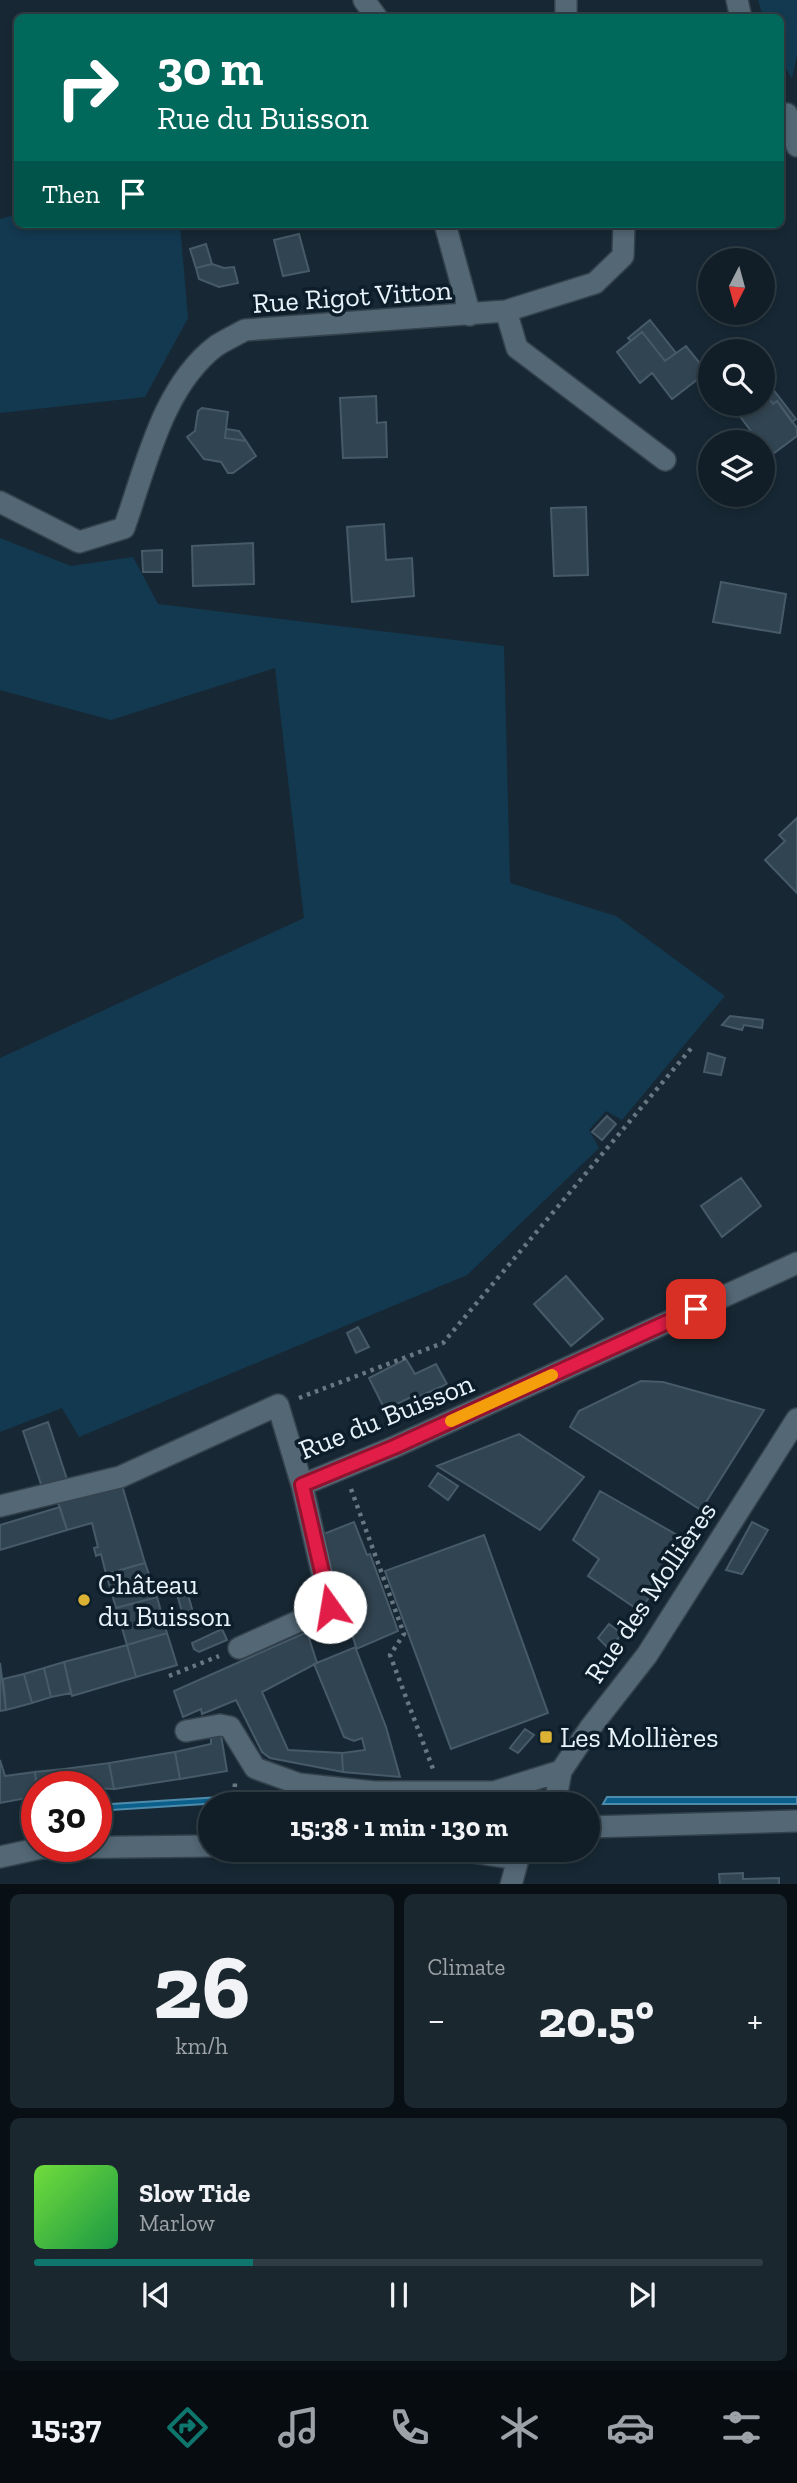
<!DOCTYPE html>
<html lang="en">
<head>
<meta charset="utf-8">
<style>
  :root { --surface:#111e27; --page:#1a272f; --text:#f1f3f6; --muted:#9ca2a7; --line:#303c44; --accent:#0f766e }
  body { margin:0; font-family:"Zilla Slab",serif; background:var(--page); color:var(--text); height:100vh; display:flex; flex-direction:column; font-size:26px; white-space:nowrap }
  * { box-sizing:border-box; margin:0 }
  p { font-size:23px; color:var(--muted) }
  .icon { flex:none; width:38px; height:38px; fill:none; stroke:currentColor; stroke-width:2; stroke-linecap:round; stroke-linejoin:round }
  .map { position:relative; height:1884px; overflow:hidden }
  .side { display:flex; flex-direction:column; gap:10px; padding:10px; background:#091015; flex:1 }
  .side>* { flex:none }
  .hud { position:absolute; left:14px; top:14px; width:770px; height:214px; border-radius:10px; box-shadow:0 4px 10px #0003,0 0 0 2px var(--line); background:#00695c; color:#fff; overflow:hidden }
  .needle { width:46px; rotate:186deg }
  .fabs { position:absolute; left:698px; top:248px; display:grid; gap:14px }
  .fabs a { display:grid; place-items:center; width:77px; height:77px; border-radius:50%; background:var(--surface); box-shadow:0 4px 10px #0003,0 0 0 2px var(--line); font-size:35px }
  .speed { position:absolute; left:21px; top:1771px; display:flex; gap:14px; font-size:35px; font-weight:700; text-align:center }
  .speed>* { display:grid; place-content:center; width:91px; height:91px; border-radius:50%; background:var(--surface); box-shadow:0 4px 10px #0003,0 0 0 2px var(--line); line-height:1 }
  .speed .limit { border:10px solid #d22; background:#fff; color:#111 }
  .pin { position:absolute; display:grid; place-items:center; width:60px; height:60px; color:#fff; margin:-30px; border-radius:14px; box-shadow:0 4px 10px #0006 }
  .me { position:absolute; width:77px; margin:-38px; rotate:347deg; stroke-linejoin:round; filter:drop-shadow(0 0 5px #0008) }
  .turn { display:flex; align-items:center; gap:24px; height:147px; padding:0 28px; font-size:32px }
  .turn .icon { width:91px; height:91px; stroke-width:2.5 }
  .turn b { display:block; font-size:49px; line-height:60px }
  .then { display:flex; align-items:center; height:66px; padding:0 28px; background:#0003; gap:14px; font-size:26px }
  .big { font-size:52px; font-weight:700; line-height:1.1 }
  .side .tile { flex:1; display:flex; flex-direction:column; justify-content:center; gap:10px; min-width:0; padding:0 24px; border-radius:10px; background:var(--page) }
  .side .dial { align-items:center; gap:0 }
  .dial b { font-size:91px; line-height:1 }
  .song { display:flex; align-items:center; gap:21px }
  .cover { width:84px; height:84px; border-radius:10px; background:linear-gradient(135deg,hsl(100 70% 55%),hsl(140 70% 35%)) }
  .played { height:7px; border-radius:4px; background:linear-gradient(90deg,var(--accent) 30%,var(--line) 30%) }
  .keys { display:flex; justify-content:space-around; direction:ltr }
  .heat { display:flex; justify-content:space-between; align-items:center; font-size:38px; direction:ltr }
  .side .tiles { flex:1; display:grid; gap:10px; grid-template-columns:1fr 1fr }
  .tile:last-child { grid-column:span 2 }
  .trip { position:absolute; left:198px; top:1792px; width:402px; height:70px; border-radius:35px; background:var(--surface); box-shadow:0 4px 10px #0003,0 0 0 2px var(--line); font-weight:700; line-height:70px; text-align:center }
  .tab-bar { display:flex; height:112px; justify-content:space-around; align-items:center; background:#070c10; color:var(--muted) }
  .tab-bar .icon { width:49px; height:49px }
  .tab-bar .on { color:var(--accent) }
  .tab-bar b { font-size:32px; color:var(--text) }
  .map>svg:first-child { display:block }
  .green { fill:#133950 }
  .water { fill:#0b5f8b; stroke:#4d8bac; stroke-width:2 }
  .building { fill:#314451; stroke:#475a68; stroke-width:2 }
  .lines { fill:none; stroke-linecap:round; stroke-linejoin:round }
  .minor-casing { stroke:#34424c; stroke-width:24 }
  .path { stroke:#687781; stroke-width:4.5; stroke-dasharray:3.5 5; stroke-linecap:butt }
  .minor { stroke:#536775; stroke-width:21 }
  .route-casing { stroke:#92132f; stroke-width:18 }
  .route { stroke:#e11d48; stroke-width:12 }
  .slow { stroke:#f59e0b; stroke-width:12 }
  .poi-dot { fill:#dbb233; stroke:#0d1e2a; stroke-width:2.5 }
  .labels { text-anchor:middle; stroke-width:7; stroke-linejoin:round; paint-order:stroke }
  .street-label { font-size:28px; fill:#e7f2fa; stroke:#0d1e2a }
  .poi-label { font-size:28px; fill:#e7f2fa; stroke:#0d1e2a; text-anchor:start }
</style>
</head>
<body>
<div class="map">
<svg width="797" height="1885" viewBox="0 0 797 1885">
  <rect width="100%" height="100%" fill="#172834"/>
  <path class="green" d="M758,0H797V55L792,79L781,60L780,18L763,17Z
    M17,214L18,224H180L188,318L145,397L0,413V219Z
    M0,538L71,566L133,557L158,604L504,646L510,883L616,916L725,996L622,1120L606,1111L589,1130L599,1148L467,1275L79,1437L62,1408L0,1432V1058L304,918L275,668L111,720L0,690Z"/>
  <path class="water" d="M236,1796L327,1804L236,1802L96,1811V1805Z
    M607,1797H797V1804H603Z"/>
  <path class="building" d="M299,234L309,271L283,276L274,240Z
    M206,244L212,264L196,268L190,249Z
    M212,264L224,268L234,267L238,283L219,287L199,279L196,268Z
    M650,320L676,353L665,361L642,332L631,341L628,338Z
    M642,332L665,361L686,346L707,372L672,399L652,373L640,383L617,352Z
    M769,384L796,419L792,422L777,401L773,404L763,390Z
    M763,390L773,404L777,401L797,428V436L770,456L735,410L743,404H763Z
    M376,396L377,423L386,422L387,457L343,458L340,398Z
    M202,408L228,412L225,438L246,441L256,456L233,473H228L221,462L204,459L187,437L195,431L198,411Z
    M226,429L239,431L246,441L225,438Z
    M586,507L588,575L554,576L551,508Z
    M384,524L386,560L412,558L414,596L352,602L347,527Z
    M253,543L254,584L193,586L192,546Z
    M162,550V572H143L142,551Z
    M721,582L786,594L780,633L713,622Z
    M797,818V893L765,860L785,841L779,835Z
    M730,1016L763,1020L762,1028L744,1025L742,1030L722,1025Z
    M708,1053L725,1058L721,1075L704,1072Z
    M607,1116L616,1124L602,1140L592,1132Z
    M741,1178L761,1206L722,1237L701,1206Z
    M566,1276L603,1319L571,1346L534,1304Z
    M358,1327L369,1347L356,1353L347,1333Z
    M406,1359L415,1374L436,1364L447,1384L418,1397L417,1394L385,1410L369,1378Z
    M641,1381L663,1382L764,1410L701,1510L570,1427L579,1411Z
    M48,1422L67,1479L42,1487L23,1431Z
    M519,1434L584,1477L540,1530L437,1466Z
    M438,1473L458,1486L448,1500L429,1486Z
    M121,1482L145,1563L106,1574L101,1554L96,1556L94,1548L98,1547L92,1523L67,1530L58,1503Z
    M600,1491L686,1540L640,1611L588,1576L599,1559L573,1540Z
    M60,1507L67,1530L0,1550V1525Z
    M354,1522L367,1555L370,1554L398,1631L356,1649L386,1727L400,1777L343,1772L342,1753L365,1750L362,1738L354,1741L344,1737L314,1664L356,1647L321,1535Z
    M752,1522L768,1530L742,1574L726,1570Z
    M484,1535L548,1713L451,1749L385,1571Z
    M145,1563L157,1597L116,1608L106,1574Z
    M188,1595L193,1612L183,1615L178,1598Z
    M157,1597L167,1633L127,1645L116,1608Z
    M609,1624L622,1634L609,1649L598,1638Z
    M222,1629L227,1640L199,1652L194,1649L192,1643Z
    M307,1632L317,1663L262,1692L288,1750L342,1753L343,1772L270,1758L262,1752L236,1700L202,1714L201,1709L183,1717L174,1691Z
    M167,1633L177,1665L136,1677L127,1645Z
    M127,1645L136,1677L72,1696L64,1662Z
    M64,1662L71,1693L51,1697L44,1668Z
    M0,1663L6,1710L0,1711Z
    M44,1668L51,1697L32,1703L24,1674Z
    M24,1674L32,1703L6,1710L3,1679Z
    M525,1729L534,1735L518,1753L510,1748Z
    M221,1735L227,1771L180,1779L175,1752L211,1744V1738Z
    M175,1752L180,1779L114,1789L109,1763Z
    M0,1760L5,1776L35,1772L37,1796L0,1803Z
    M109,1763L114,1789L65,1787L63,1769Z
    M63,1769L65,1787H37L35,1772Z
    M743,1873V1879L779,1878V1885H720L719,1874Z"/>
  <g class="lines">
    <g class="minor-casing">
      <path id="minor" d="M364,0L377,18
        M566,0V18
        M737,0L741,18
        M787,114L797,146
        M445,224L470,315
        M506,311L517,348L665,460
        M0,502L79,542L124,528C146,467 162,387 216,346C225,340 236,335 245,330L506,311L595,283L623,256L624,224
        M0,1506L120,1477L278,1405L302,1485L394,1447L797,1263
        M239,1648L330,1607L302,1485
        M186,1731L220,1725L230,1727L255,1768L299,1784L374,1792H494L561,1771
        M556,1798L561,1771L590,1728L647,1655L797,1419
        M542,1804L556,1798L573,1804
        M588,1827L797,1821
        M460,1850L518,1859
        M0,1857L41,1848L210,1846
        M511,1885L518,1859L526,1850"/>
    </g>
    <path class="path" d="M299,1398L443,1343L694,1045
      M351,1489L404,1634L390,1655L433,1769
      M169,1676L219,1656
      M234,1804L235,1782"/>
    <use href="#minor" class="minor"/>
  </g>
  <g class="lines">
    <g class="route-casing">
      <path id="route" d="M330,1607L302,1485L394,1447L696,1309"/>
    </g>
    <use href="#route" class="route"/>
    <path class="slow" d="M451,1421L552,1375"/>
  </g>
  <g class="poi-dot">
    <circle cx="84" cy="1600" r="7"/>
    <rect x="539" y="1730" width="14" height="14" rx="3.5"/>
  </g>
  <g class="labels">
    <g class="street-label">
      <text transform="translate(352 296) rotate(-4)" y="10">Rue Rigot Vitton</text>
      <text transform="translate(386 1416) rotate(-22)" y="10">Rue du Buisson</text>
      <text transform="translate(650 1592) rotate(-56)" y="10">Rue des Mollières</text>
    </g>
    <g class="poi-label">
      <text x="98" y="1594">Château<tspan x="98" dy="32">du Buisson</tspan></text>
      <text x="560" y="1747">Les Mollières</text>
    </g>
  </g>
</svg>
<div class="fabs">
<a><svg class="needle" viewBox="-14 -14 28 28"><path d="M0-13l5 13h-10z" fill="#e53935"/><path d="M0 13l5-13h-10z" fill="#9ca2a7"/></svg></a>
<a><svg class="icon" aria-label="search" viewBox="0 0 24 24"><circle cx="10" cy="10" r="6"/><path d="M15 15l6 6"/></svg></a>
<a><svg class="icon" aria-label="layers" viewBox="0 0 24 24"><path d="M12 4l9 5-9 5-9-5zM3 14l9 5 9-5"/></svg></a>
</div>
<div class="speed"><div class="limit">30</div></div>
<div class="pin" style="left:696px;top:1309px;background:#d93025"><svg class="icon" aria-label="arrive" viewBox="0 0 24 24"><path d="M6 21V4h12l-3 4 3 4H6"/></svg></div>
<svg class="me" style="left:330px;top:1607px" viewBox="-20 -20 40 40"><circle r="19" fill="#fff"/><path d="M0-13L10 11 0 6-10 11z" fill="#e11d48"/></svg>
<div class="trip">15:38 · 1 min · 130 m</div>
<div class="hud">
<div class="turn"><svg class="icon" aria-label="right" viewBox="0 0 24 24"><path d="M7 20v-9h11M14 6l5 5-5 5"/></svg><div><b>30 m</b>Rue du Buisson</div></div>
<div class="then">Then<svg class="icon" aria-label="arrive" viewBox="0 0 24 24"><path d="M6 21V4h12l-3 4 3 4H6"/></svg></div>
</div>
</div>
<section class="side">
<div class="tiles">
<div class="tile dial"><b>26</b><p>km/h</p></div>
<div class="tile"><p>Climate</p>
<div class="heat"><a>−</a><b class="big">20.5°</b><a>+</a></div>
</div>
<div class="tile">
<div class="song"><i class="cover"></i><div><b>Slow Tide</b><p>Marlow</p></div></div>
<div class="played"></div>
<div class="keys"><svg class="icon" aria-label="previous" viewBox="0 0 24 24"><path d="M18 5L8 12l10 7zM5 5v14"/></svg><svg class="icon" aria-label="pause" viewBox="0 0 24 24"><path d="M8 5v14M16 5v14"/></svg><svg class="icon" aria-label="next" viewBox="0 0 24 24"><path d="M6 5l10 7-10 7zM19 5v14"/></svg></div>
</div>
</div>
</section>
<nav class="tab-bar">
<b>15:37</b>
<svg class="icon on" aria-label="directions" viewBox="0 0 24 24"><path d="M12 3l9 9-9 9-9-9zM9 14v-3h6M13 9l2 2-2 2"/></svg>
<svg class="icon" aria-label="music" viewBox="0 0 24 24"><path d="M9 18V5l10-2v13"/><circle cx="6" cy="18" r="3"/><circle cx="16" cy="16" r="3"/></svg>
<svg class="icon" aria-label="phone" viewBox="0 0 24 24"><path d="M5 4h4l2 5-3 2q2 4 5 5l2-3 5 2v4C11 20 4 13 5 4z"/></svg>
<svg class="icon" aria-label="climate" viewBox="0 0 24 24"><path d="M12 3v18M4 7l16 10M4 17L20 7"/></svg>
<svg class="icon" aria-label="car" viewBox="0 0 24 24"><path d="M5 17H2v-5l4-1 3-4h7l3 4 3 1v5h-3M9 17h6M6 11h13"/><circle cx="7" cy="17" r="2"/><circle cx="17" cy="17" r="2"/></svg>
<svg class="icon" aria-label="filters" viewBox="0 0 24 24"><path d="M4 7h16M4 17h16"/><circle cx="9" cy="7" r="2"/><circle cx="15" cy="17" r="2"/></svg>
</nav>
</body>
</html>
